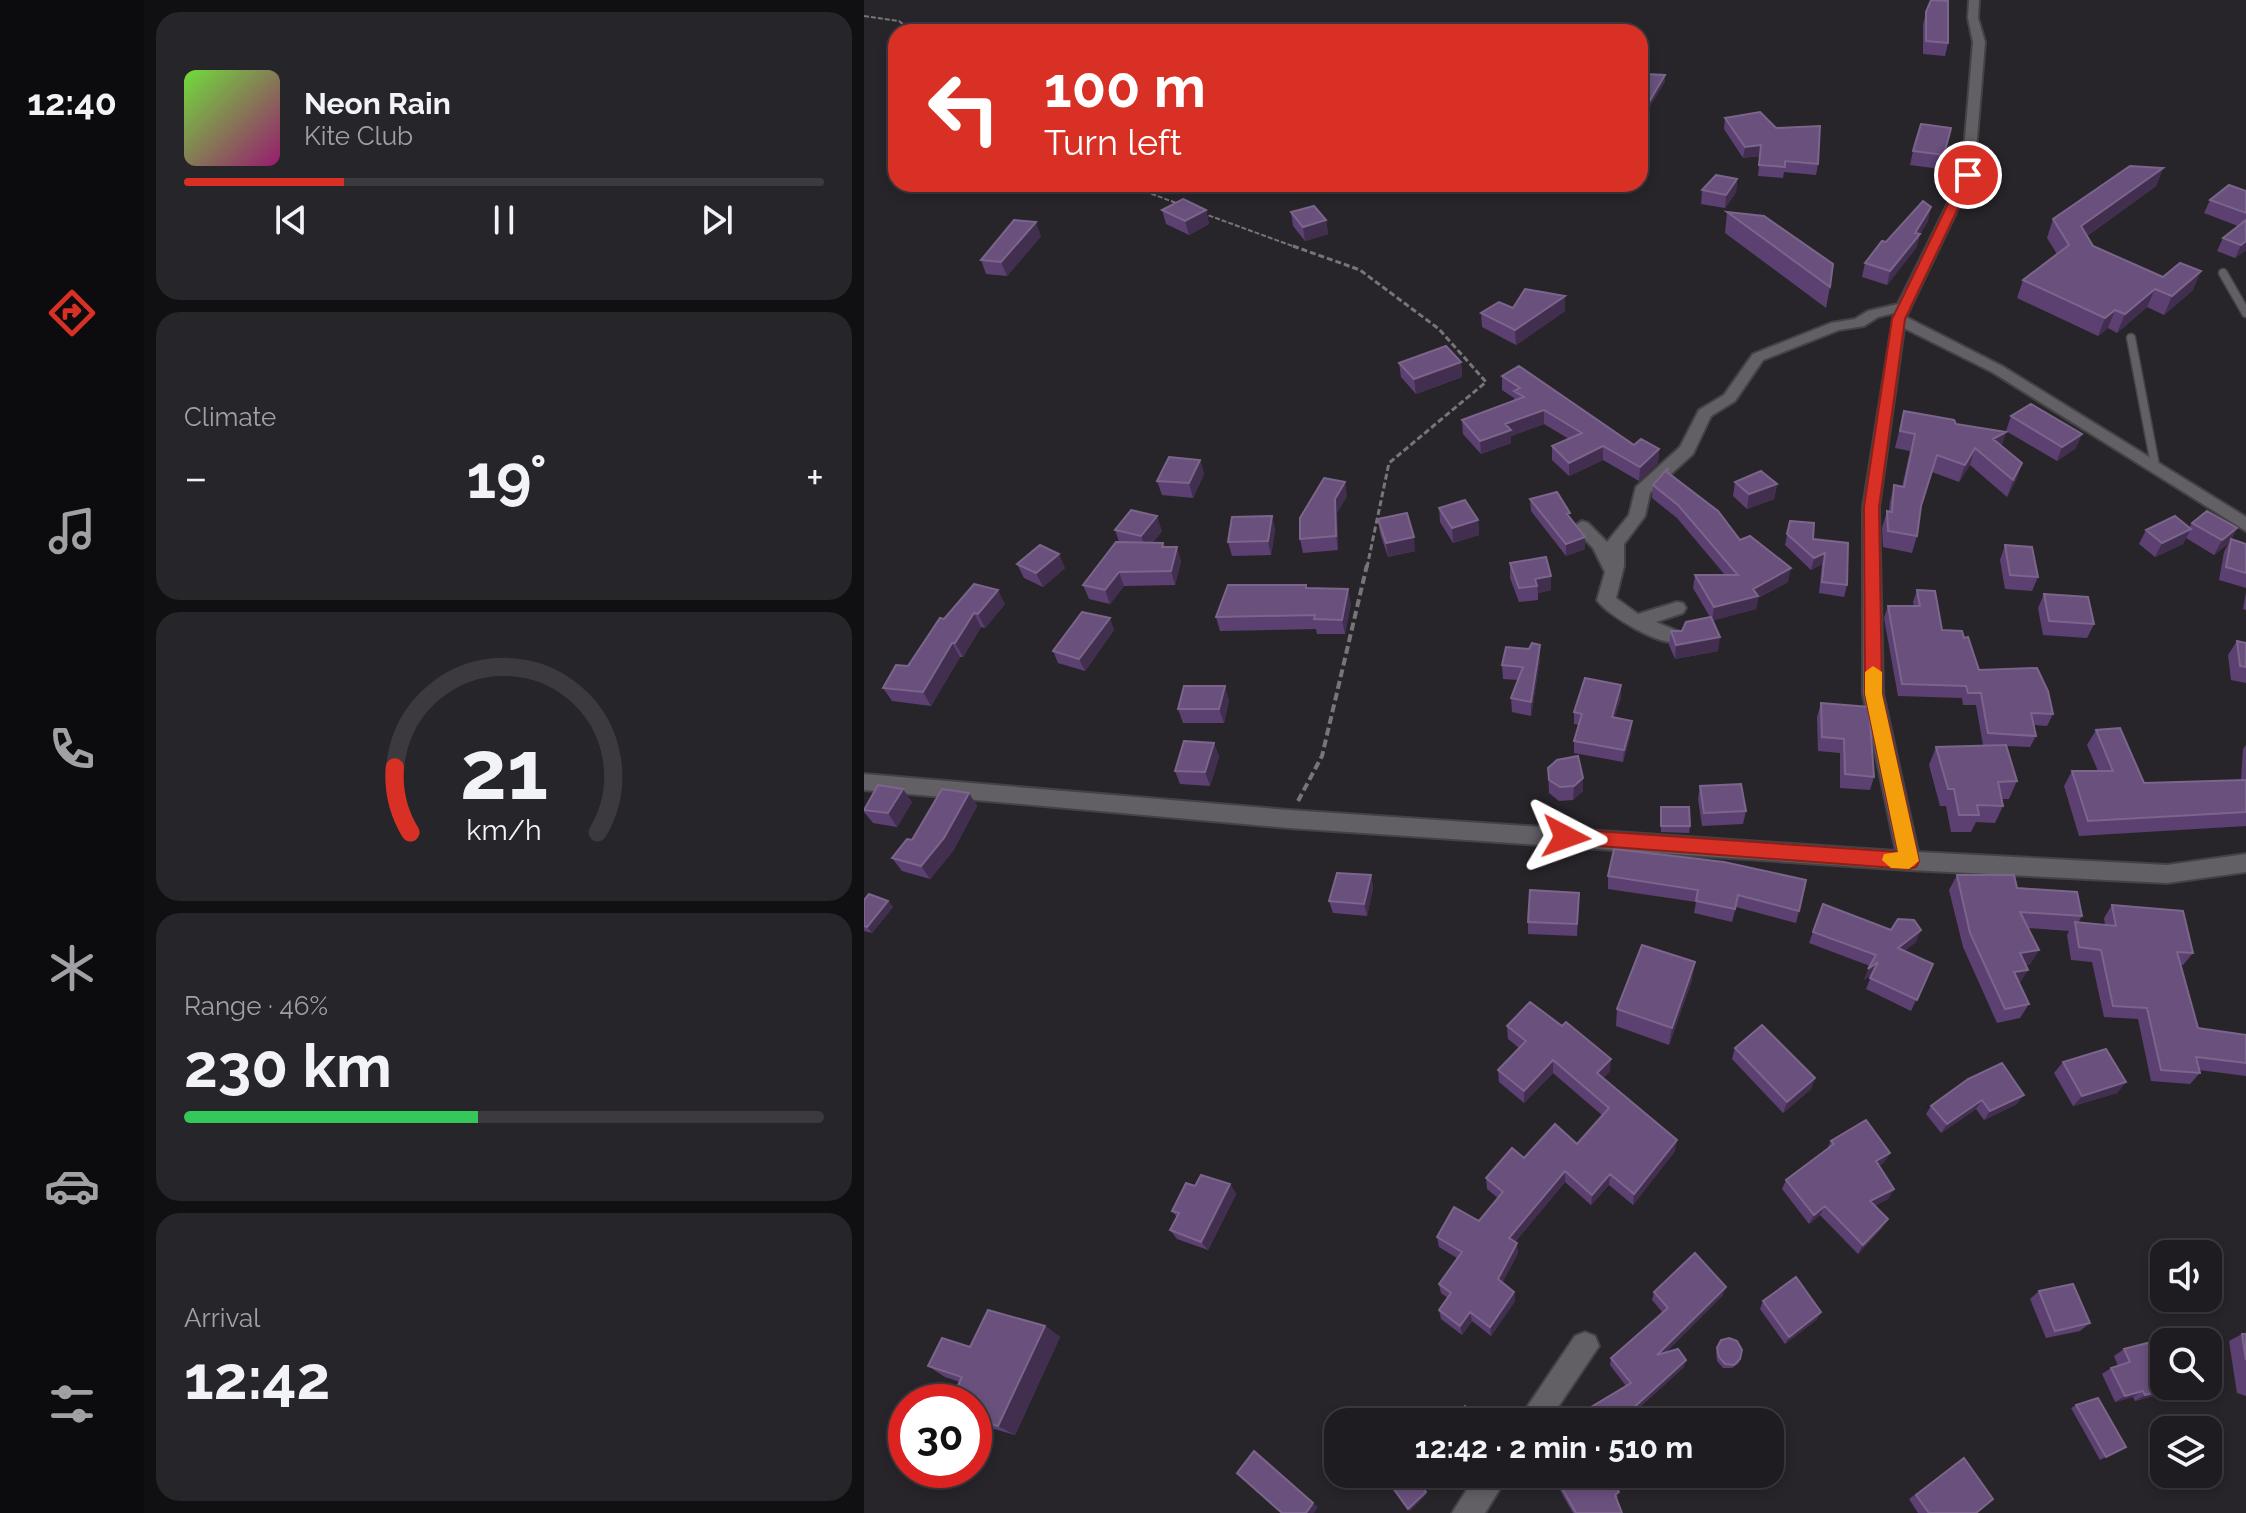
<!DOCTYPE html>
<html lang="en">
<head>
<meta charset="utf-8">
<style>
  :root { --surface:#1e1c20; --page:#262529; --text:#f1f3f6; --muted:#a1a1a5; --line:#3c3a3e; --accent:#d93025 }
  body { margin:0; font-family:Raleway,sans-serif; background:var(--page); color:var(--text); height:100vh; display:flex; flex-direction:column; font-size:30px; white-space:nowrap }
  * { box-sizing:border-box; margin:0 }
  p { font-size:26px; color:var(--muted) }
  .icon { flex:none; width:44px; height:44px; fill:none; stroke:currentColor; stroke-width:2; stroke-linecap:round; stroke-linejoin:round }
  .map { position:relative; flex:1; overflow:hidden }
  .drawer { display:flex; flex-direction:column; gap:12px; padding:12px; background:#100f12; width:720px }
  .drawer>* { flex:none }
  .hud { position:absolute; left:24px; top:24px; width:760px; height:168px; border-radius:24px; box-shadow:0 4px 12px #0003,0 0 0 2px var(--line); background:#d93025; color:#fff; overflow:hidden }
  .tools { position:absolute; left:1286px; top:1240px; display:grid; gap:16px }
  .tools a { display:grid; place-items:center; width:72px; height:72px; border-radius:16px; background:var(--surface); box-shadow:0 4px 12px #0003,0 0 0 2px var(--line); font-size:40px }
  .speed { position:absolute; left:24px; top:1384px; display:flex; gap:16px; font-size:40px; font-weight:700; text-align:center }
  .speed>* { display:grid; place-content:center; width:104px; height:104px; border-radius:50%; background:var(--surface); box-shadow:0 4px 12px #0003,0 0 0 2px var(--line); line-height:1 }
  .speed .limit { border:12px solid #d22; background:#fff; color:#111 }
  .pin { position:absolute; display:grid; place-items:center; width:68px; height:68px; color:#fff; margin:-34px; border:4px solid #fff; border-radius:50%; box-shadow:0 2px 8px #0007 }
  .me { position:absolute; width:88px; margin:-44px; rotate:94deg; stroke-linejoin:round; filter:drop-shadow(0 0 6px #0008) }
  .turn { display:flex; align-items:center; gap:28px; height:168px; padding:0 24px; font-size:36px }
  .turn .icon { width:104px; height:104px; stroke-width:2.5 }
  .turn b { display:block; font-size:56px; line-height:68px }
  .big { font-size:60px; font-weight:700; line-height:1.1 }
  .drawer .tile { flex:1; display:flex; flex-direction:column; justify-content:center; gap:12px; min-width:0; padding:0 28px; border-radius:24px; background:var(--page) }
  .drawer .dial { align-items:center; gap:0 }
  .dial svg { height:208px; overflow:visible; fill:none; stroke:var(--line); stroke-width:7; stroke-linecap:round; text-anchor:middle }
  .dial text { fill:var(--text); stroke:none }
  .song { display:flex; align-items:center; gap:24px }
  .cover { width:96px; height:96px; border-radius:12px; background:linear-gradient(135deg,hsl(100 70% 55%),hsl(320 70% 35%)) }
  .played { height:8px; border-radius:4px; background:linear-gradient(90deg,var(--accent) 25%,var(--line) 25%) }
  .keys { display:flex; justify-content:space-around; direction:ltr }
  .heat { display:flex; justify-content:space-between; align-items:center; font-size:44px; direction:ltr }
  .charge { height:12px; border-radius:6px; background:linear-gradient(90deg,#34c759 46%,var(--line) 0) }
  .trip { position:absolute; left:460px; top:1408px; width:460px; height:80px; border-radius:24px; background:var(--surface); box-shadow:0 4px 12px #0003,0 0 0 2px var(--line); font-weight:700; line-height:80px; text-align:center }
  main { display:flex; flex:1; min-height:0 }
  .menu { display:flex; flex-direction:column; width:144px; justify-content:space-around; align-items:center; background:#0c0b0d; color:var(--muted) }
  .menu .icon { width:56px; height:56px }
  .menu .selected { color:var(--accent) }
  .menu b { font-size:36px; color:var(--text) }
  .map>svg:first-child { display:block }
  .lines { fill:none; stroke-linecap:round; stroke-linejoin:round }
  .lane-casing { stroke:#444245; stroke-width:11 }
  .street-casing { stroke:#444245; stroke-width:4 }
  .path-far2 { stroke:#787579; stroke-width:2; stroke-dasharray:5 2; stroke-linecap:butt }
  .path-far1 { stroke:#787579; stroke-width:3; stroke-dasharray:6 3; stroke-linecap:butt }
  .path { stroke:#787579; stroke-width:4; stroke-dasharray:8 4; stroke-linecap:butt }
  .lane { stroke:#626065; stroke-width:8 }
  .street { fill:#626065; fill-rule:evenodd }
  .wall { fill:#5c4072 }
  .shaded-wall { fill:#422f50 }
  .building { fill:#69507d; stroke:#7b658b; stroke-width:2 }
  .route { fill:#d93025; stroke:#8d1f18; stroke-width:2 }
  .slow { fill:#f59e0b }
</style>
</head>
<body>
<main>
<nav class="menu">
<b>12:40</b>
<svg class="icon selected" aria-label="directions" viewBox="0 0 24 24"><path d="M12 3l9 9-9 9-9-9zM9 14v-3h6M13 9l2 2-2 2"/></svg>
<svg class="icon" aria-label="music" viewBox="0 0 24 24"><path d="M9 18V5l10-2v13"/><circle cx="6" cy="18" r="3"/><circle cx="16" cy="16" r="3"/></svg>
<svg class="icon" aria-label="phone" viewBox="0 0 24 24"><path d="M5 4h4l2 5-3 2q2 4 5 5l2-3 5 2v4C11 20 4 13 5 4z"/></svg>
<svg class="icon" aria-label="climate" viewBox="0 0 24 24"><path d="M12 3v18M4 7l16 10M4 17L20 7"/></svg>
<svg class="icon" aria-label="car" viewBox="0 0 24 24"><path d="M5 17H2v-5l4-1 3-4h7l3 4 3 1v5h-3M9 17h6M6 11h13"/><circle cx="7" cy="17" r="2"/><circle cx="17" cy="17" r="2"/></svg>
<svg class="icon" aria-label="filters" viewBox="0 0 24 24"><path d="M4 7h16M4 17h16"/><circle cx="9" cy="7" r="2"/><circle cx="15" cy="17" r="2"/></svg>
</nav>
<section class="drawer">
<div class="tile">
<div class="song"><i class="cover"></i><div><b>Neon Rain</b><p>Kite Club</p></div></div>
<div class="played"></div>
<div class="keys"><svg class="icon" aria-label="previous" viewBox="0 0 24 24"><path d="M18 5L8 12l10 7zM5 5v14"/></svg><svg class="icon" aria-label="pause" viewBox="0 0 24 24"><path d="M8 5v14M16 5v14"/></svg><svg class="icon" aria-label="next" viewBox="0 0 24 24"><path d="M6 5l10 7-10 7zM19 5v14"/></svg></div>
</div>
<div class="tile"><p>Climate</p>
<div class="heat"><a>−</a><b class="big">19°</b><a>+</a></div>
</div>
<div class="tile dial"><svg viewBox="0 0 100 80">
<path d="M14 69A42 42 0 1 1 86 69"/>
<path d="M14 69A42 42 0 0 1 8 44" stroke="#d93025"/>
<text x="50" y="56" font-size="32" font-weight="700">21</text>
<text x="50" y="72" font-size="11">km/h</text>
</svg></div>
<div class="tile"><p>Range · 46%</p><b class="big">230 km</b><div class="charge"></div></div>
<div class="tile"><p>Arrival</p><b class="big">12:42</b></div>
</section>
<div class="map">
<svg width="1382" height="1513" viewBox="0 0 1382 1513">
  <rect width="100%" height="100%" fill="#28252a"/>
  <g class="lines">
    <g class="lane-casing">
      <path id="lane" d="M1359,273L1382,313
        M1267,338L1292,470"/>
    </g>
    <g class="street-casing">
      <path id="street" d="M1105,0H1115L1114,18L1121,42L1110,175L1042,317L1138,366L1382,517V531L1128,372L1040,328L1015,507L1019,694L1054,852L1303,865L1382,854V872L1303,883L1045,870L425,828L0,790V774L425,810L1032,851L999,694V507L1030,313L1014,317L1000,326L975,330L899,360L871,401L847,416L829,454L786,493L781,516L760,544V566L752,598L774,614L813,602L819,603L822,608L819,613L792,622L816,632L818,637L816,642C797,647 744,616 733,600L741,572L729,548L709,527L718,521L724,523L743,542L765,515L772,487L816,447L835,410L860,395L889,354L967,323L991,319L1004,311L1034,304L1098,175L1109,42L1104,18Z
        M721,1332L731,1336L735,1346L684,1422H653L711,1336Z
        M613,1474H645L621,1513H588Z"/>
    </g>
    <path class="path-far2" d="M0,16L35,21L49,32
      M261,184L315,204
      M338,213L434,248"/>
    <path class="path-far1" d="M429,246L496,270L575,329L622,382L525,463L503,567"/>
    <path class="path" d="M434,801L458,756L503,565"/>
    <use href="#lane" class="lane"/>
    <use href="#street" class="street"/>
  </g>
  <path class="wall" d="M1062,12L1084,43L1081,56L1059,54V25Z
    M861,118L912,128L954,164L952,175L920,172L919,178L894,176L896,156L879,158L860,129Z
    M1087,128L1076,169L1046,165L1049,151Z
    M1299,168L1292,186L1223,236L1229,246L1329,290L1300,315L1283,307L1253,333L1244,328L1234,336L1153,298L1159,280L1193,254L1183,238L1189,219Z
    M873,179L872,192L861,208L837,204L838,190Z
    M1382,191V250L1371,258L1353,251L1359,238L1374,226L1340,213L1346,200Z
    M298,210H342L345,224L325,235L302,224Z
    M427,212L462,220L464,234L441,241L429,226Z
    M863,212L966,287L962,308L861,233Z
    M1064,221L1056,234L1052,248L1023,285L998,277L1001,263L1022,242Z
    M177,236L143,276L122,274L117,260Z
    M701,296V311L652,345L618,327L617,313L649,308Z
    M597,362L598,377L552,394L537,377L535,363Z
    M638,376L770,445L795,449L794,463L775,481L739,460L705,476L688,460V446L705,439L680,424L647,436V443L617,454L599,434L598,420L650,401V398L638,390Z
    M1040,411L1092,424L1142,432L1137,446L1158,463L1152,480L1143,497L1106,465L1095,482L1068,472L1056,507L1053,536L1048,553L1019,547L1018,528L1023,511H1025L1026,502L1030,485L1038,487L1046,451L1031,448Z
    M1147,416L1212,448L1193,461L1142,431Z
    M336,460L340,474L329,498L298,495L293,481Z
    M804,473L876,540L924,582L894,598L892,609L849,620L854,651L811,659L805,645L807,631H818L846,617L829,588L831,575H861L813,518L788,498L789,485Z
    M871,482L913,484L910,499L883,509L869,496Z
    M483,496L473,513L474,550L439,553L436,539Z
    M666,499L706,518L721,549L702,556L667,511Z
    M575,508L614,520L615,535L589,543L576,522Z
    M408,516L411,530L407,555L368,556L364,542Z
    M514,519L551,551L524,557L516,533Z
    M926,521L949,539L983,585L980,597L955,593L958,564L947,570L921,545Z
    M1328,523L1373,528L1365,543L1350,555L1322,538L1319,544L1291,557L1275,544L1282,530L1325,528Z
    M251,530L298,531L289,542L299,543L301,547L317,561L311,585L260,586L246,604L225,599L219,585L255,542Z
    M1367,539L1382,544V588L1355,580L1360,552Z
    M1141,545L1174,577L1168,591L1141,589L1136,560Z
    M646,563L687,590L674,593V600L655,602L646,578Z
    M153,564L201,568L179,587L160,578Z
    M442,585L443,588L487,603L481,634H453L452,629L356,631L352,617Z
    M1053,590L1078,630L1100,638L1115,670L1189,714L1183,726L1170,725L1172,736L1166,747L1142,746L1153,781L1145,799H1138L1139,806L1131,823L1112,822L1107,832H1087L1082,806H1076L1065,765L1072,747L1134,746L1119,745L1112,705H1099L1098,698L1034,696L1020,618L1024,606H1050L1049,602Z
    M1382,592V610L1379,609Z
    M1180,594L1230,624L1223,638L1179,635L1174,608Z
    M141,604L121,628L117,627L99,657H96L67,706L28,701L19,688L44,666L80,619Z
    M250,630L221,671L194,663L189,651Z
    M1373,641L1382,643V683L1367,680L1364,655Z
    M676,659L667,716L648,712L647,698L654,680L639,679L638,665Z
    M757,697L750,717L767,733L759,762L710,753V741L715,725L710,724V712Z
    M365,700L360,723H319L314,709Z
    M957,703L1010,777L1006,790L976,788V753L954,751L953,717Z
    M1232,730L1280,783L1377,780L1379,749L1382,745V826L1215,836L1200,786L1208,771H1234L1223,745Z
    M350,743L355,757L346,786L316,784L311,771Z
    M684,768L719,778V791L709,800L695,801L685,793Z
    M836,786L882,811L879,824L838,826L834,799Z
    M105,793L113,806L89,851L66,879L38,871L28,858Z
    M48,802L33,827L9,823L0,812V808Z
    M797,807L826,826L825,833L797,832Z
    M750,849L935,911L932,923L872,907L868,922L830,913L832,902L744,889V876Z
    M507,875L509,888L503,916L469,913L465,901Z
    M1093,875L1153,888L1218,916L1214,923L1241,925L1240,918L1248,905L1329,953L1319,965H1316L1334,1028L1382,1035V1076L1335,1070L1336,1073L1326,1084L1287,1081L1274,1019L1240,1017L1228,962L1207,960L1203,935L1205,931L1164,928L1175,950L1166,964L1162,965L1164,970L1155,983L1165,1004L1156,1018L1133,1023L1099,947L1085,890Z
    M715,893L713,936L664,934V922Z
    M0,900L24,901L29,907L8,933L0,931Z
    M949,932L1052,942L1040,951L1069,964L1047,1011L1002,989L1008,974L1000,980L1006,966L945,943Z
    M828,980L805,1045L752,1026L753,1009Z
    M643,1026L746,1071L739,1078L811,1151L769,1205L745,1185L727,1205L701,1182L651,1242L654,1253L638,1283L650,1292L651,1301L627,1336L608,1321L598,1335L577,1319L575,1310L584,1298L577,1293L575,1284L593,1258L575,1247L573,1237L615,1221L634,1198L623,1189L622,1178L660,1158L713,1144L739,1116L689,1073L660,1103L635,1082L634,1070L655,1048L644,1039Z
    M871,1048L951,1078L947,1089L919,1113L868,1059Z
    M1199,1062L1262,1082L1253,1093L1209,1106L1190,1073Z
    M1104,1079L1153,1104L1120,1120L1112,1109L1077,1133L1062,1114L1067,1106Z
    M967,1141L1026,1153L1020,1162L1015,1166L1030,1189L1024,1199L1010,1206L1018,1228L994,1254L956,1215L945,1224L918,1189L922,1180L963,1149Z
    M366,1184L372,1194L344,1250L313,1239L306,1230L313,1217L308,1211L331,1186Z
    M1175,1291L1226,1323L1216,1331L1182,1338L1166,1299Z
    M790,1292L859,1295L801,1353L820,1367L768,1414L772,1422H721L719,1418V1412L762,1386L746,1365L747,1358L799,1313L788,1300Z
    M899,1301L957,1312L952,1320L921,1344L896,1309Z
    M181,1326L196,1337L151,1435L110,1423V1402L96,1382L81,1377L64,1366L106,1347Z
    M1378,1334H1382V1396L1373,1393L1365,1341Z
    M857,1340L876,1359L875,1363L868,1368H859L853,1361L852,1352Z
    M1260,1349L1300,1386H1325L1271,1401L1269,1397L1251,1402L1238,1374L1247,1368L1254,1366L1250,1356Z
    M1212,1405L1262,1447L1236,1460L1207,1408Z
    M1100,1458L1112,1513H1054L1045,1499Z
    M687,1474H744L754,1497L752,1498L758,1513H709Z"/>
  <path class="shaded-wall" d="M801,75V82L776,123V117Z
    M897,145L896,156L879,158L881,147Z
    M1299,168L1292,186L1210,245L1217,226Z
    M873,179L872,192L861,208L862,195Z
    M1067,207L1064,221L1054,237L1056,234L1052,248L1023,285L1026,271Z
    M342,210L345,224L325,235L321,221Z
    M462,220L464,234L441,241L439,227Z
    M172,222L177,236L143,276L137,262Z
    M1382,241V250L1371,258L1377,245Z
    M1337,271L1329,290L1300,315L1308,296Z
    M1291,289L1283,307L1253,333L1261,314Z
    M701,296V311L652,345L651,330Z
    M1251,310L1244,328L1234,336L1241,318Z
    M597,362L598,377L552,394L550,379Z
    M680,410V424L647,436V443L617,454L616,441L641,424Z
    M1142,432L1137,448L1129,439Z
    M1218,434L1212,448L1193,461L1198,447Z
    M739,446V460L705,476V463Z
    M1111,448L1106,465L1095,482L1101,465Z
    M795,449L794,463L775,481L776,467Z
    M336,460L340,474L329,498L325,483Z
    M1158,463L1152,480L1143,497L1149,480Z
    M481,482L483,496L473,513L474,550L472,536L471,499Z
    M913,484L910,499L883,509L885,494Z
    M293,516L298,531L282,550L277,536Z
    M408,516L411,530L407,555L404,541Z
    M614,520L615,535L589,543L588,528Z
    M1373,528L1365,543L1350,555L1358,540Z
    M1327,529L1319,544L1291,557L1298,543Z
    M550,537L551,551L524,557L522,543Z
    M721,537V549L702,556V544Z
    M313,547L317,561L311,585L307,571Z
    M961,553L958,564L947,570L950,558Z
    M195,554L201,568L179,587L172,573Z
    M927,568L924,582L894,598L892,609L848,621L850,607Z
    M255,572L260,586L246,604L241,590Z
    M687,576V590L674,593L673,586L671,579Z
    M484,589L487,603L481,634L478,620Z
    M134,590L141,604L121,628L114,614Z
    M110,613L117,627L99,657L91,643Z
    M246,618L250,630L221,671L215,659Z
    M856,637L854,651L811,659L812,645Z
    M88,643L96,657L67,706L59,692Z
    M676,645V659L667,716V702Z
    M757,685V697L747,729L748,717Z
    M361,686L365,700L360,723L355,709Z
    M768,721L767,733L759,762L760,750Z
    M350,743L355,757L346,786L341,772Z
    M719,778V791L709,800L710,786Z
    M39,789L48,802L33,827L24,813Z
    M105,793L113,806L89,851L66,879L57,866Z
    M507,875L509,888L503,916L500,904Z
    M24,901L29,907L8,933L3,927Z
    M1057,930L1052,942L1029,959L1034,948Z
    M1175,950L1166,964L1147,968L1156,953Z
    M831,962L828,980L805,1045L808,1028Z
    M1014,962L1009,973L1000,980L1004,969Z
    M1164,970L1155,984L1150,972Z
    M747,1059L746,1071L732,1086L733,1073Z
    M689,1060V1073L660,1103V1091Z
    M951,1078L947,1089L919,1113L923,1102Z
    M1262,1082L1253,1093L1209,1106L1218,1096Z
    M1160,1095L1153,1104L1120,1120L1126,1111Z
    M1118,1100L1112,1109L1077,1133L1083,1124Z
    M813,1140L811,1151L769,1205L770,1194Z
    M1026,1153L1020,1162L1007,1171L1012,1161Z
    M701,1171V1182L646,1248L645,1238Z
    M746,1174L745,1185L727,1205L728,1195Z
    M366,1184L372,1194L344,1250L337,1242Z
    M1030,1189L1024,1199L1000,1210L1006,1201Z
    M961,1206L956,1215L945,1224L950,1215Z
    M1024,1219L1018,1228L994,1254L999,1245Z
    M653,1243L654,1253L635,1289L634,1279Z
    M862,1287L859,1295L792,1362L793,1355Z
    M650,1292L651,1301L627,1336L626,1327Z
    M606,1312L608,1321L598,1335L596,1326Z
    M957,1312L952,1320L921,1344L925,1337Z
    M181,1326L196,1337L151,1435L134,1426Z
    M822,1360L820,1367L764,1417L766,1411Z
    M1316,1386H1325L1271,1401L1281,1395Z
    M1279,1391L1269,1397L1251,1402L1261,1396Z
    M562,1492L563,1494L546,1511L544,1509Z
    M449,1503L454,1507L450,1513H442Z"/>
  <path class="building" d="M1067,0L1084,1V43L1062,41V12Z
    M781,74L801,75L776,117V90Z
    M896,112L912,128L956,126L954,164L921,161V167L895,165L897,145L881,147L861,118Z
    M1057,124L1087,128L1080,155L1049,151Z
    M1266,166L1299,168L1217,226L1229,246L1299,277L1316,263L1337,271L1308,296L1291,289L1261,314L1251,310L1241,318L1159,280L1205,245L1189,219Z
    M852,175L873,179L862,195L838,190Z
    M1365,185L1382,191V213L1346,200Z
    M319,199L342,210L321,221L298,210Z
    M1059,201L1067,207L1051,233L1056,234L1026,271L1001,263L1018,241L1022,242Z
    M450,206L462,220L439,227L427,212Z
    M863,212L900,216L969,264L966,287Z
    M150,220L172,222L137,262L117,260Z
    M1382,220V241L1377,245L1359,238Z
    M661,289L701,296L651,330L617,313L635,302L649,308Z
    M582,346L597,362L550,379L535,363Z
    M655,366L770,445L777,439L795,449L776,467L739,446L705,463L688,446L718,433L680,410L641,424L647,430L616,441L598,420L660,397L650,391L656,388L638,376Z
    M1167,404L1218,434L1198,447L1147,416Z
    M1040,411L1090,420L1092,424L1142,432L1129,439L1158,463L1149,480L1111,448L1101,465L1073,455L1057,506L1053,536L1024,531L1023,511L1028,512L1030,485L1040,487L1051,434L1036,431Z
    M305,457L336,460L325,483L293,481Z
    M804,468L803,472L854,511L876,540L886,536L927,568L889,589L894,596L850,607L831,575H874L814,505L789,485Z
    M897,471L913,484L885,494L871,482Z
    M460,478L481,482L471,499L472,536L436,539V518Z
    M693,492L706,513L703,514L721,537L702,544L666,499Z
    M601,500L614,520L588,528L575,508Z
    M267,510L293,516L277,536L251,530Z
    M1343,511L1373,528L1358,540L1328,523Z
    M543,513L550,537L522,543L514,519Z
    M408,516L404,541L364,542L368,517Z
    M1311,516L1327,529L1298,543L1282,530Z
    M926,521L950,523L949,539L984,543L983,585L958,582L961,553L950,558L923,534Z
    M1367,539L1382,544V573L1362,567Z
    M252,542L299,543L298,547H313L307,571L255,572L241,590L219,585Z
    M176,545L195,554L172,573L153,564Z
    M1141,545L1168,547L1174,577L1146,575Z
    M682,557L687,576L671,579L673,586L655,588L646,563Z
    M110,584L134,590L114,614L110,613L91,643H88L59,692L19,688L32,665L44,666L76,618L80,619Z
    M364,585H442V588L484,589L478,620L450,619L451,615L352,617Z
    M1053,590L1071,591L1078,630L1098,631L1100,638L1104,637L1115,670L1173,668L1184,691L1189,714L1167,713L1172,736L1124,733L1117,693H1104L1102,686L1038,684L1024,606H1056Z
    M1180,594L1224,597L1230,624L1185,621Z
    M218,612L246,618L215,659L189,651Z
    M847,617L856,637L812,645L807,631H818L822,622Z
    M1373,641L1382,643V667L1376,666Z
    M668,643L676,645L667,702L647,698L659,667L638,665L642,647L665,649Z
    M721,678L757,685L748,717L768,721L760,750L710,741L718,714L710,712Z
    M320,686H361L355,709H314Z
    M957,703L1005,707L1010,777L981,774L980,739L958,737Z
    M1256,728L1280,783L1382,780V812L1224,821L1208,771H1249L1232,730Z
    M320,741L350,743L341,772L311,771Z
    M1142,745L1153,781L1134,782L1139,806L1113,805L1115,815H1095L1090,789H1084L1072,747Z
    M714,756L719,778L710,786L696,787L685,780L684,768L693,760Z
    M877,784L882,811L840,813L836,786Z
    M14,785L39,789L24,813L0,810Z
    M78,789L105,793L80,838L57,866L28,858L43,839L48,840Z
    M797,807H825L826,826H797Z
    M750,849L860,862L942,880L935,911L874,895L871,909L832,901L834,890L744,876Z
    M473,873L507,875L500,904L465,901Z
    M1093,875H1150L1153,888L1213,892L1218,916L1156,912L1175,950L1156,953L1164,970L1150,972L1165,1004L1141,1009L1106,933Z
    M666,890L715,893L713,924L664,922Z
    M5,894L24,901L3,927L0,926V900Z
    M959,904L1027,930L1034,919L1050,920L1057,930L1034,948L1069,964L1053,1000L1006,978L1014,962L1004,969L1012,955L949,932Z
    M1248,905L1319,911L1329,953L1313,952L1334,1028L1382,1035V1063L1332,1057L1336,1073L1297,1070L1283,1008L1249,1006L1237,950L1215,947L1211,922L1252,926Z
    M778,945L831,962L808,1028L753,1009Z
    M666,1002L698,1026L702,1022L747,1059L733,1073L813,1140L770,1194L746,1174L728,1195L701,1171L645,1238L653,1243L634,1279L650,1292L626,1327L606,1312L596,1326L575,1310L587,1293L575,1284L598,1252L573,1237L590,1207L615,1221L639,1192L622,1178L648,1148L660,1158L691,1124L713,1144L745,1108L689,1060L660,1091L634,1070L662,1041L643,1026Z
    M898,1025L951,1078L923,1102L871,1048Z
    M1242,1049L1262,1082L1218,1096L1199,1062Z
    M1138,1063L1160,1095L1126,1111L1118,1100L1083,1124L1067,1106L1104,1079Z
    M1002,1120L1026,1153L1012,1161L1030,1189L1006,1201L1024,1219L999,1245L961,1206L950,1215L922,1180L970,1144L967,1141Z
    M337,1175L366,1184L337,1242L306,1230L315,1213L308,1211L322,1183L331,1186Z
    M831,1253L862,1287L793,1355L814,1349L822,1360L766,1411L772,1422H724L719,1412L767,1383L747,1358L804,1308L790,1292Z
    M932,1277L957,1312L925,1337L899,1301Z
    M1209,1284L1226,1323L1191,1331L1175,1291Z
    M124,1310L181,1326L134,1426L110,1419V1402H86L98,1377L64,1366L78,1338L106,1347Z
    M1378,1334H1382V1360Z
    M1311,1336L1313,1342H1300V1386H1316L1281,1395L1279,1391L1261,1396L1247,1368L1266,1362L1260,1349Z
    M865,1338L873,1341L878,1350L876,1359L870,1365L861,1364L855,1357L853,1348L857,1340Z
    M1234,1398L1262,1447L1242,1457L1212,1405Z
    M601,1406L615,1422H587Z
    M545,1410L554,1422H533Z
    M390,1451L449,1503L442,1513H418L373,1473Z
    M1100,1458L1129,1499L1112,1513H1065L1052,1495Z
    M519,1474H548L562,1492L544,1509Z
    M690,1474H744L755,1492L751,1495L758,1513H712Z"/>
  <path class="route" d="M1104,172L1110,175L1041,319L1015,507L1018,694L1055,861L1052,867L1045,869L695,843V831L702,829L1034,852L1001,694L1000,507L1028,319L1098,175Z"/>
  <path class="slow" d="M1009,666L1018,672V694L1055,861L1045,869L1027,868L1018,860L1020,854L1034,852L1001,694V672Z"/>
</svg>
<div class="tools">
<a><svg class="icon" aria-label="sound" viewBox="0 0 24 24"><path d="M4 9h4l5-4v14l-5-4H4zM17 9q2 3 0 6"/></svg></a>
<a><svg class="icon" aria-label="search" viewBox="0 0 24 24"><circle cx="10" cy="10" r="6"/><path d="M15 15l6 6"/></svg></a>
<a><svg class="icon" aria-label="layers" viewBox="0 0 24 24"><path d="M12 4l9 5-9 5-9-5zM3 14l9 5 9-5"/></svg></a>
</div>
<div class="speed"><div class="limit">30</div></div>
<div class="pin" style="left:1104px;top:175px;background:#d93025"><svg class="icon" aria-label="arrive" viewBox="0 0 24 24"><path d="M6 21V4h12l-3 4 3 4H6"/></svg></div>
<svg class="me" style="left:702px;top:837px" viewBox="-20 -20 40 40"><path d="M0-17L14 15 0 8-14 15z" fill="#d93025" stroke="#fff" stroke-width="4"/></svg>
<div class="trip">12:42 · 2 min · 510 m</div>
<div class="hud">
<div class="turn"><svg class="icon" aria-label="left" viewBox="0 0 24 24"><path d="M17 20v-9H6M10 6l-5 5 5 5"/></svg><div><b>100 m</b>Turn left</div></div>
</div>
</div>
</main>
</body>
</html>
